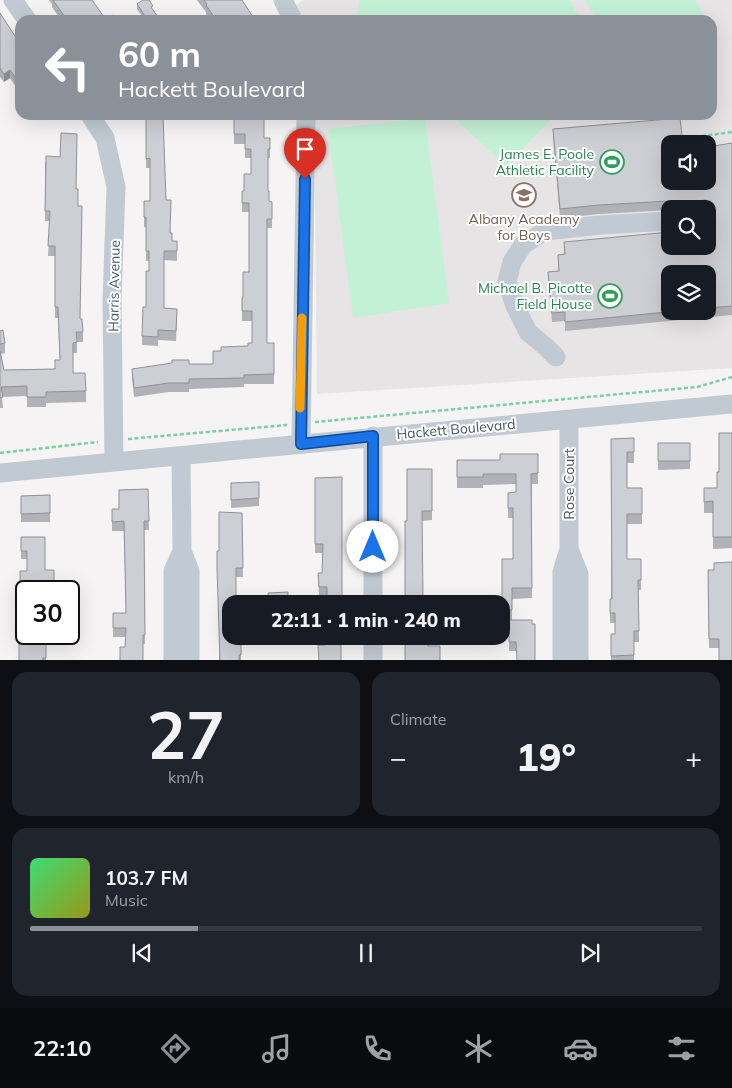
<!DOCTYPE html>
<html lang="en">
<head>
<meta charset="utf-8">
<style>
  :root { --surface:#171b24; --page:#20242c; --text:#f1f3f6; --muted:#9ea1a6; --line:#363941; --accent:#8c9099 }
  body { margin:0; font-family:Mulish,sans-serif; background:var(--page); color:var(--text); height:100vh; display:flex; flex-direction:column; font-size:19px; white-space:nowrap }
  * { box-sizing:border-box; margin:0 }
  p { font-size:16px; color:var(--muted) }
  .icon { flex:none; width:28px; height:28px; fill:none; stroke:currentColor; stroke-width:2; stroke-linecap:round; stroke-linejoin:round }
  .map { position:relative; height:660px; overflow:hidden }
  .side { display:flex; flex-direction:column; gap:12px; padding:12px; background:#0d0f14; flex:1 }
  .side>* { flex:none }
  .hud { position:absolute; left:15px; top:15px; width:702px; height:105px; border-radius:15px; box-shadow:0 5px 20px #0002; background:#8c9099; color:#fff; overflow:hidden }
  .fabs { position:absolute; left:661px; top:135px; display:grid; gap:10px }
  .fabs a { display:grid; place-items:center; width:55px; height:55px; border-radius:10px; background:var(--surface); box-shadow:0 5px 20px #0002; font-size:25px }
  .speed { position:absolute; left:15px; top:580px; display:flex; gap:10px; font-size:25px; font-weight:700; text-align:center }
  .speed>* { display:grid; place-content:center; width:65px; height:65px; border-radius:50%; background:var(--surface); box-shadow:0 5px 20px #0002; line-height:1 }
  .speed .limit { border:2px solid #111; border-radius:8px; background:#fff; color:#111 }
  .pin { position:absolute; display:grid; place-items:center; width:42px; height:42px; color:#fff; margin:-51px -21px; border-radius:50% 50% 50% 0; rotate:-45deg; box-shadow:0 0 5px #0007 }
  .pin .icon { rotate:45deg }
  .me { position:absolute; width:55px; margin:-28px; rotate:0deg; stroke-linejoin:round; filter:drop-shadow(0 0 4px #0008) }
  .turn { display:flex; align-items:center; gap:18px; height:105px; padding:0 20px; font-size:22px }
  .turn .icon { width:65px; height:65px; stroke-width:2.5 }
  .turn b { display:block; font-size:35px; line-height:42px }
  .big { font-size:38px; font-weight:800; line-height:1.1 }
  .side .widget { flex:1; display:flex; flex-direction:column; justify-content:center; gap:8px; min-width:0; padding:0 18px; border-radius:15px; background:var(--page) }
  .side .dial { align-items:center; gap:0 }
  .dial b { font-size:65px; line-height:1 }
  .song { display:flex; align-items:center; gap:15px }
  .cover { width:60px; height:60px; border-radius:8px; background:linear-gradient(135deg,hsl(140 70% 55%),hsl(60 70% 35%)) }
  .played { height:5px; border-radius:2px; background:linear-gradient(90deg,var(--accent) 25%,var(--line) 25%) }
  .keys { display:flex; justify-content:space-around; direction:ltr }
  .heat { display:flex; justify-content:space-between; align-items:center; font-size:28px; direction:ltr }
  .side .tiles { flex:1; display:grid; gap:12px; grid-template-columns:1fr 1fr }
  .widget:last-child { grid-column:span 2 }
  .trip { position:absolute; left:222px; top:595px; width:288px; height:50px; border-radius:15px; background:var(--surface); box-shadow:0 5px 20px #0002; font-weight:800; line-height:50px; text-align:center }
  .dock { display:flex; height:80px; justify-content:space-around; align-items:center; background:#090b0e; color:var(--muted) }
  .dock .icon { width:35px; height:35px }
  .dock .active { color:var(--accent) }
  .dock b { font-size:22px; color:var(--text) }
  .map>svg:first-child { display:block }
  .education { fill:#e6e4e5; fill-rule:evenodd }
  .green { fill:#c3f1d5 }
  .lines { fill:none; stroke-linecap:round; stroke-linejoin:round }
  .path { stroke:#7ad0a6; stroke-width:2.5; stroke-dasharray:4 2.5; stroke-linecap:butt }
  .minor { stroke:#c1cad2; stroke-width:19 }
  .wall { fill:#b0b2b7; fill-rule:evenodd }
  .shaded-wall { fill:#909195 }
  .building { fill:#cdcfd5; stroke:#909195 }
  .route-casing { stroke:#114b97; stroke-width:12 }
  .route { stroke:#1a73e8; stroke-width:9 }
  .slow { stroke:#f59e0b; stroke-width:9 }
  .labels { text-anchor:middle; stroke-width:4; stroke-linejoin:round; paint-order:stroke }
  .leisure-label { font-size:14px; fill:#27864d; stroke:#fff; text-anchor:end }
  .education-label { font-size:14px; fill:#785e54; stroke:#fff }
  .street-label { font-size:14px; fill:#4a5661; stroke:#fff }
</style>
</head>
<body>
<div class="map">
<svg width="732" height="661" viewBox="0 0 732 661">
  <rect width="100%" height="100%" fill="#f5f3f3"/>
  <path class="education" d="M303,0H732V368L317,394L314,115H712V20H302L296,5ZM670,144H708V181H670ZM670,209H708V246H670ZM670,274H708V311H670Z"/>
  <path class="green" d="M360,0H569L581,20H356Z
    M585,0H695L707,20H597Z
    M451,115H555L506,166Z
    M425,118L449,303L353,318L328,129Z"/>
  <g class="lines">
    <path class="path" d="M689,138L732,132
      M699,144L701,137
      M315,422L697,387L732,377
      M128,439L287,425
      M0,453L98,442"/>
    <path class="minor" d="M13,0L27,20
      M283,0L293,20
      M90,115L105,138L116,187L112,301L114,462
      M556,357L546,347L528,332L515,306L507,282L512,262L523,245L545,231L600,225L670,221
      M301,444L306,115
      M181,456L182,551L190,571V661
      M0,473C244,450 488,425 732,404
      M569,549L579,574V661
      M373,604V436
      M173,661V571L182,551
      M373,661V636
      M562,661V572L569,549V420"/>
  </g>
  <path class="wall" d="M49,0H92L106,20H117H61L52,7V4Z
    M197,0H242L255,20H210L206,14V12Z
    M137,4L153,10L160,20H145L137,9Z
    M0,13L20,44V93L10,78L4,82L0,77Z
    M146,115L166,200L172,241L177,251V261L164,260V308L177,318L176,341L158,340V346L142,345V336L146,307L149,271V261H146V227H144V201H150V168H146Z
    M234,115H268V120H264V138H270V158H268V191L269,201L272,202V228H267V343H274V384H244V387L189,389V392H169L134,397L132,378V369L189,364H213L221,351L248,346L252,343V321H242V308L249,272V212H242V191H244L251,174V158H245V144H234Z
    M553,129L670,181L732,143V315L565,331V321L552,322L548,281V272L558,271V255L564,254V242L670,246H708V209H670V210L599,214L560,218L553,138ZM708,274V311H670Z
    M45,161L76,189L78,206L80,319L83,332V342H77V353H73V373L86,391V402L46,403V407H27V396L2,397L3,408H0V331L5,343V353L1,354L4,370L55,369L60,360L58,318H55V256H48L50,221H45Z
    M732,433V548L713,549V513H704V488H717L719,472Z
    M634,438V463H627V488L642,514V524H627V559H641V590H638L639,642H634V661H611V634H615V623H610V599H611V439Z
    M658,443H690V469L658,470Z
    M538,454V484H532V598L512,599V620H502V559H513V518H508V493L516,492V484L483,485V488H457V460H500Z
    M432,469V520L422,521L405,604L407,521Z
    M342,477L327,596L319,595L318,573H322L323,553H315V478Z
    M259,482V506L231,508V500Z
    M148,489L149,530H144L145,644L125,647V637H113V613H126L124,531H112V509H119Z
    M50,495V522H21V496Z
    M242,513L243,577H236L231,636H246V643H241V661H219V551Z
    M21,537L45,570H54V591H26L52,634V644H46V661H19L27,571V559H21Z
    M732,562L719,648H709L708,570H714Z
    M509,620H532L516,651H509Z"/>
  <path class="shaded-wall" d="M10,70V78L4,82V74Z
    M39,115H45L39,119Z"/>
  <path class="building" d="M53,0H92L106,20L113,15L117,20H67Z
    M143,0H149L153,6L151,7L160,20H146L147,19L137,4Z
    M204,0H242L255,20H216L206,5L207,4Z
    M0,13L20,44V84L10,70L4,74L0,68Z
    M146,115H163L166,200H171L170,233H172V241H177V251H164V308L177,309L176,331L158,330V337L142,336L143,307H146V271H149V251H146V217H144V201H150V158L146,159Z
    M234,115H264V138H270V149H268V191H269V201L272,202V219H267V343H274V374L244,375V378L189,379V383H169L134,388L132,369L172,363V360H189V364H213V351H221V347L248,346V343H252V311H242V298H243V272H249V203H242V191H244V174H251V149H245V134H234Z
    M680,118L683,144H670V181H708V147L732,143V306L708,308V274H670V311H677L565,322V312L552,313L548,272L559,271L558,255L565,254L564,242L670,232V246H708V209H706V200L676,203L669,201L599,205L560,209L553,129Z
    M61,133L77,134L76,189H78V206H82L80,319H82L83,332H76L77,342L73,343V373H85L86,391L46,392V397H27V386L1,387L3,397L0,398V351L4,370L55,369V360H60L58,307H55V246H48L50,211H45L46,156L60,157Z
    M3,330L5,343L0,344V331Z
    M719,433H732V537H713V501L704,502V488H717V472H719Z
    M634,438V452H627V488H642V514H627V559H641V580H638L639,631H634V655L611,656V634H615V613H610V599H612L611,439Z
    M658,443H690V461H658Z
    M500,454H538V473L531,474L532,588H512V610H502V559H513V508H508V493L516,492V474H483V477H457V460H500Z
    M407,469H432V511H422L423,599H429V604H405V521H407Z
    M342,477V604H327V587H319L318,573H322L323,544H315V478Z
    M259,482V498L231,500V483Z
    M148,489L149,521H144L145,635H143V661H120V647H125L126,628H113V613H126L124,521L112,522V509H119V490Z
    M50,495V513L21,514V496Z
    M219,512L242,513L243,568H236V597H246V604H231V636H241V655H239V661H220L217,569V551H219Z
    M21,537H45V570H54V586H49L50,591H26V634H52V635H46V658H43V661H19V640H21L20,571H27V551H21Z
    M732,562V661H719V639H709L708,570H714V563Z
    M288,592V604H268V593Z
    M509,620H532V624H535V661H517L516,642H509Z
    M325,636H341V661H319L318,645H325Z
    M405,636H428V646H440V661H405Z"/>
  <g class="lines">
    <g class="route-casing">
      <path id="route" d="M305,179L301,444L373,436V547"/>
    </g>
    <use href="#route" class="route"/>
    <path class="slow" d="M300,408L302,318"/>
  </g>
  <defs>
    <g id="stadium-ring" transform="scale(1.25)"><circle r="9.5" fill="#fff" stroke="#2e9e5b" stroke-width="1.5"/><path d="M0-5a6.5 5 0 1 0 0 10a6.5 5 0 1 0 0-10ZM-3.5-1.8h7v3.6h-7Z" fill="#2e9e5b"/></g>
    <g id="school-ring" transform="scale(1.25)"><circle r="9.5" fill="#fff" stroke="#8d6e63" stroke-width="1.5"/><path d="M0-5L7-2L0 1L-7-2ZM-4 1L0 2.5L4 1V4Q0 6-4 4Z" fill="#8d6e63"/></g>
  </defs>
  <g fill-rule="evenodd">
    <use href="#stadium-ring" x="612" y="162"/>
    <use href="#school-ring" x="524" y="195"/>
    <use href="#stadium-ring" x="610" y="296"/>
  </g>
  <g class="labels">
    <g class="leisure-label">
      <text x="594" y="159">James E. Poole<tspan x="594" dy="16">Athletic Facility</tspan></text>
      <text x="592" y="293">Michael B. Picotte<tspan x="592" dy="16">Field House</tspan></text>
    </g>
    <g class="education-label">
      <text x="524" y="224">Albany Academy<tspan x="524" dy="16">for Boys</tspan></text>
    </g>
    <g class="street-label">
      <text transform="translate(114 286) rotate(-89)" y="5">Harris Avenue</text>
      <text transform="translate(456 429) rotate(-5)" y="5">Hackett Boulevard</text>
      <text transform="translate(569 484) rotate(-90)" y="5">Rose Court</text>
    </g>
  </g>
</svg>
<div class="fabs">
<a><svg class="icon" aria-label="sound" viewBox="0 0 24 24"><path d="M4 9h4l5-4v14l-5-4H4zM17 9q2 3 0 6"/></svg></a>
<a><svg class="icon" aria-label="search" viewBox="0 0 24 24"><circle cx="10" cy="10" r="6"/><path d="M15 15l6 6"/></svg></a>
<a><svg class="icon" aria-label="layers" viewBox="0 0 24 24"><path d="M12 4l9 5-9 5-9-5zM3 14l9 5 9-5"/></svg></a>
</div>
<div class="speed"><div class="limit">30</div></div>
<div class="pin" style="left:305px;top:179px;background:#d93025"><svg class="icon" aria-label="arrive" viewBox="0 0 24 24"><path d="M6 21V4h12l-3 4 3 4H6"/></svg></div>
<svg class="me" style="left:373px;top:547px" viewBox="-20 -20 40 40"><circle r="19" fill="#fff"/><path d="M0-13L10 11 0 6-10 11z" fill="#1a73e8"/></svg>
<div class="trip">22:11 · 1 min · 240 m</div>
<div class="hud">
<div class="turn"><svg class="icon" aria-label="left" viewBox="0 0 24 24"><path d="M17 20v-9H6M10 6l-5 5 5 5"/></svg><div><b>60 m</b>Hackett Boulevard</div></div>
</div>
</div>
<section class="side">
<div class="tiles">
<div class="widget dial"><b>27</b><p>km/h</p></div>
<div class="widget"><p>Climate</p>
<div class="heat"><a>−</a><b class="big">19°</b><a>+</a></div>
</div>
<div class="widget">
<div class="song"><i class="cover"></i><div><b>103.7 FM</b><p>Music</p></div></div>
<div class="played"></div>
<div class="keys"><svg class="icon" aria-label="previous" viewBox="0 0 24 24"><path d="M18 5L8 12l10 7zM5 5v14"/></svg><svg class="icon" aria-label="pause" viewBox="0 0 24 24"><path d="M8 5v14M16 5v14"/></svg><svg class="icon" aria-label="next" viewBox="0 0 24 24"><path d="M6 5l10 7-10 7zM19 5v14"/></svg></div>
</div>
</div>
</section>
<nav class="dock">
<b>22:10</b>
<svg class="icon active" aria-label="directions" viewBox="0 0 24 24"><path d="M12 3l9 9-9 9-9-9zM9 14v-3h6M13 9l2 2-2 2"/></svg>
<svg class="icon" aria-label="music" viewBox="0 0 24 24"><path d="M9 18V5l10-2v13"/><circle cx="6" cy="18" r="3"/><circle cx="16" cy="16" r="3"/></svg>
<svg class="icon" aria-label="phone" viewBox="0 0 24 24"><path d="M5 4h4l2 5-3 2q2 4 5 5l2-3 5 2v4C11 20 4 13 5 4z"/></svg>
<svg class="icon" aria-label="climate" viewBox="0 0 24 24"><path d="M12 3v18M4 7l16 10M4 17L20 7"/></svg>
<svg class="icon" aria-label="car" viewBox="0 0 24 24"><path d="M5 17H2v-5l4-1 3-4h7l3 4 3 1v5h-3M9 17h6M6 11h13"/><circle cx="7" cy="17" r="2"/><circle cx="17" cy="17" r="2"/></svg>
<svg class="icon" aria-label="filters" viewBox="0 0 24 24"><path d="M4 7h16M4 17h16"/><circle cx="9" cy="7" r="2"/><circle cx="15" cy="17" r="2"/></svg>
</nav>
</body>
</html>
